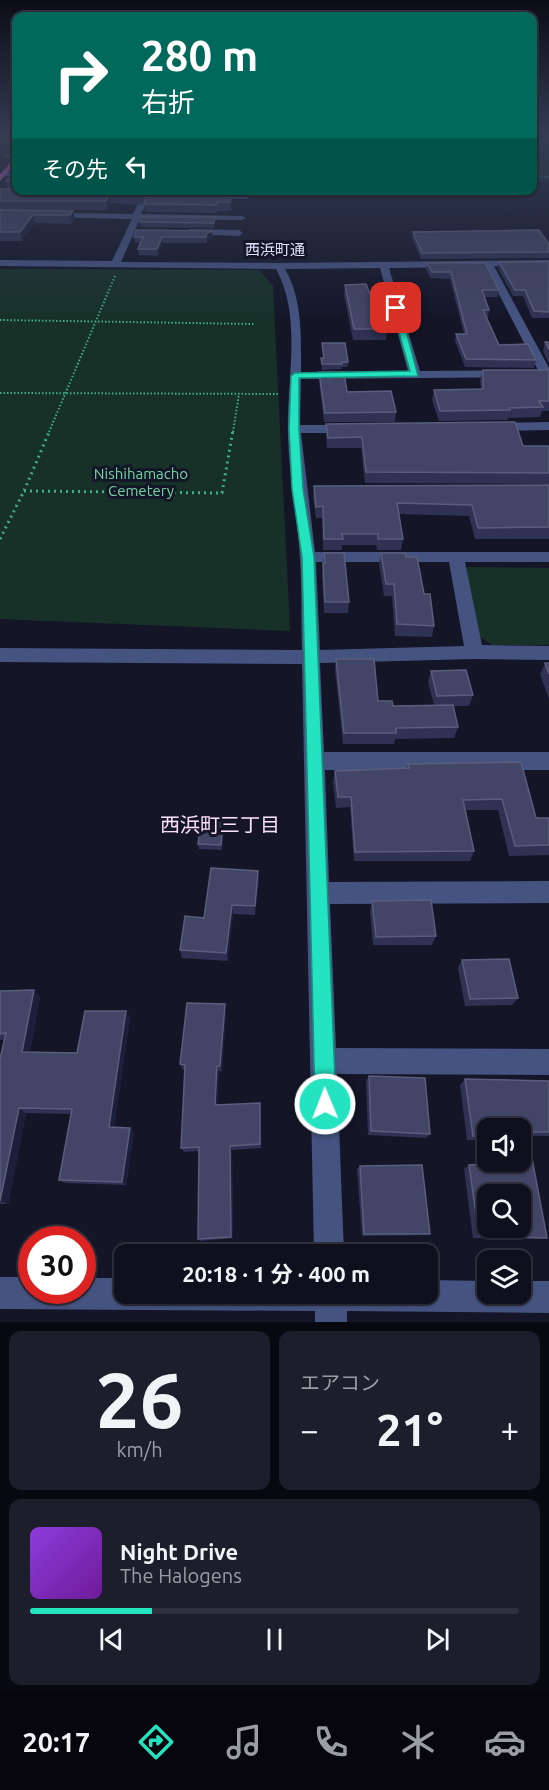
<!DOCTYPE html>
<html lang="ja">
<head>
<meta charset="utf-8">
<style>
  :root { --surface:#0f101e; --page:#1d1e2b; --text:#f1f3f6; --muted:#9b9da4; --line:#2f303c; --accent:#23e3c1 }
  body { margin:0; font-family:Ubuntu,"Noto Sans JP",sans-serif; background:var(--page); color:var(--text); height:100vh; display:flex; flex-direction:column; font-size:22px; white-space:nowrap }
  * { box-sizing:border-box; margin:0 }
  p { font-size:20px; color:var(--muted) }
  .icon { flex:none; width:33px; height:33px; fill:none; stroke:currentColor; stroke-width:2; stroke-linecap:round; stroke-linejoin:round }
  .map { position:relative; height:1322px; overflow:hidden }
  .side { display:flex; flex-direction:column; gap:9px; padding:9px; background:#080910; flex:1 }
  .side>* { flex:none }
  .guide { position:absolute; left:12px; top:12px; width:525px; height:183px; border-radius:12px; box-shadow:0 2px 4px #0004,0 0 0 2px var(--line); background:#00695c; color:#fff; overflow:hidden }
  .tools { position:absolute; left:477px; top:1118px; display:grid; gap:12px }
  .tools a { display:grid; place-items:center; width:54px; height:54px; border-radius:12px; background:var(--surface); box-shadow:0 2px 4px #0004,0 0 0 2px var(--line); font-size:30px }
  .speed { position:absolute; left:18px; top:1226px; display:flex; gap:12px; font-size:30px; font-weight:700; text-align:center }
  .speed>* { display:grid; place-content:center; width:78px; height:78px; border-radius:50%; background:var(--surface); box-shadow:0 2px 4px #0004,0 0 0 2px var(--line); line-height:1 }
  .speed .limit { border:9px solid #d22; background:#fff; color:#111 }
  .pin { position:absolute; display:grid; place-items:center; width:51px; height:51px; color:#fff; margin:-26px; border-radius:12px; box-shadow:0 3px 9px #0006 }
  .me { position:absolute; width:66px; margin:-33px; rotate:359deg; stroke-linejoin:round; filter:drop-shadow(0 0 4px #0008) }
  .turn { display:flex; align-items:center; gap:21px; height:126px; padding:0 30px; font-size:27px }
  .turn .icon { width:78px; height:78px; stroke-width:2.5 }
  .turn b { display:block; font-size:42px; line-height:51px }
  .then { display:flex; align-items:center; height:57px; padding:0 30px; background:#0003; gap:12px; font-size:22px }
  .big { font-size:45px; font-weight:700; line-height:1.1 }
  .side .widget { flex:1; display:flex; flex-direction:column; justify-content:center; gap:9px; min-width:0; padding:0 21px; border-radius:12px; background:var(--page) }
  .side .dial { align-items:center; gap:0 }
  .dial b { font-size:78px; line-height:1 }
  .song { display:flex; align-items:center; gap:18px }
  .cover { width:72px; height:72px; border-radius:9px; background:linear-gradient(135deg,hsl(270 70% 55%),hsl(280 70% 35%)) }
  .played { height:6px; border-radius:3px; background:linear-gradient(90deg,var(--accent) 25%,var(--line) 25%) }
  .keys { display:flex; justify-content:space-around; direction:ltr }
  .heat { display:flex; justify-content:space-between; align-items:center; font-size:33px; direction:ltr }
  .side .tiles { flex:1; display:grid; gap:9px; grid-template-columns:1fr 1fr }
  .widget:last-child { grid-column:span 2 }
  .trip { position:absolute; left:114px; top:1244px; width:324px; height:60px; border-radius:12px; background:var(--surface); box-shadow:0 2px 4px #0004,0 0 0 2px var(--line); font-weight:700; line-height:60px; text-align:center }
  .tab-bar { display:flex; height:96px; justify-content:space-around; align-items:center; background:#06060c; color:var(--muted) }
  .tab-bar .icon { width:42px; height:42px }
  .tab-bar .selected { color:var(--accent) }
  .tab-bar b { font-size:27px; color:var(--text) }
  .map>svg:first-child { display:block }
  .green { fill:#173129 }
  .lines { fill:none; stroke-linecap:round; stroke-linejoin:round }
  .stream { stroke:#123142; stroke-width:3 }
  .path-far2 { stroke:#40ad89; stroke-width:1.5; stroke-dasharray:1.5 1.5; stroke-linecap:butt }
  .path-far1 { stroke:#40ad89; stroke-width:2; stroke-dasharray:1.5 2; stroke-linecap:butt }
  .path { stroke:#40ad89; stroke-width:3; stroke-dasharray:2 4; stroke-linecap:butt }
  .minor { fill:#455381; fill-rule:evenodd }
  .highway { fill:#ec69cb; fill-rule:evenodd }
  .wall { fill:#2f3253 }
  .shaded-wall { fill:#1c1f3a }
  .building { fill:#424565; stroke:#5a5e7c; stroke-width:1.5; fill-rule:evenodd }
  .route { fill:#23e3c1; stroke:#17947d; stroke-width:1.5 }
  .labels { text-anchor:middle; stroke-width:6; stroke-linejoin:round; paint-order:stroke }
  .far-street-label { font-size:15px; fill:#dee3fb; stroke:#141628 }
  .far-park-label { font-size:15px; fill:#72d3a0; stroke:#141628 }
  .neighbourhood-label { font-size:20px; fill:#fbe0f9; stroke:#141628 }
</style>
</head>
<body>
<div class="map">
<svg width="549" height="1322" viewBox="0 0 549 1322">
  <rect width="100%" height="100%" fill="#141628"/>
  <path class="green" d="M533,136H549V178H533Z
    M0,269L259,270L273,286L290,631L0,619Z
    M468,567L549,568V645H492L476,634L461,572Z"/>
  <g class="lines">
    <path class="stream" d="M532,180H549"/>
    <path class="path-far2" d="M532,176L549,177"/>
    <path class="path-far1" d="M0,320L254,324
      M0,393L278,394
      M49,432L115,276
      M233,432L239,394"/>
    <path class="path" d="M24,491L222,493L233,430
      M0,539L24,491L50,430"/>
    <path class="minor" d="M6,154H16V158L4,157Z
      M5,172H16V176H2Z
      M145,190H153L141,214L242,216L246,218L242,220L140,219L121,262L279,263L549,260V266H494L549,368V377L301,379L300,425H349L355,429L349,433H301L315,552H549V562H465L482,645L549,646V660L474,659L320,663L324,752H549V770H325L329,882L549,881V903L330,904L336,1048L549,1049V1075L337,1074L344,1254H314L302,664L0,662V648L302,650C301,620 302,589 300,559C298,518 289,477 288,436C286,382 303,318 276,269L0,266V260L112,261L132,219L0,216V212L133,214ZM485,267L538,370L420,371L389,268ZM380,268L408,371L301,372C301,338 303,300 285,269ZM316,562H449L464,646L320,650Z
      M209,194L246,195L250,197L246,199L206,198L205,196Z
      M190,229L239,230L243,233L239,236L187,234L186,232Z
      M549,422V430L494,431L488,427L494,423Z
      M0,1277H32V1290H82V1278H124V1293H428V1280L488,1281V1293H520V1281H549V1313L347,1311V1322H315V1311L0,1309Z"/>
    <path class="highway" d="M16,157V163L0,181V174Z"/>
  </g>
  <path class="wall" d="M16,170V189H8L6,181Z
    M0,189L93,190L233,201L231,211H217V213L145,212L144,205L111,203L107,210H3L73,211L75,219L72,224L35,223L22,241H0Z
    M107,190H235V193Z
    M140,222H215L214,228L140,227Z
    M136,230L213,238L207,239V243H163L158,256L139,255L138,249L140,243H135L134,237Z
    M413,232L549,244V258L421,259L412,238Z
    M499,262H549V318H532L523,296H513L498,268Z
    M427,263L499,290L498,297H485L489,310L488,318H486L499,345L536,360L534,368L465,367L455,341L456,334H464L450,279L431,278L426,270Z
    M345,285L377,311L387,329L386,340H353L344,295Z
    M545,342H549V364L543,351Z
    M322,343L348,362L347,367H342V369L322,370L321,358H323Z
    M483,370H549V411H542L540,417L508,418L507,420L439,421L432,400L434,390H481L480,380Z
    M319,372L347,392L396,412L395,422H324L319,381Z
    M326,424L523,446H549V484L365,483L361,448H327L326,435Z
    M549,485V539H475L469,516L399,514L403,539L401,550H377L376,545H342V550H323L322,518H316L313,497L314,486Z
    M324,553L349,602L348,613H324L322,574Z
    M381,553L406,557L424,594L434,626L432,637L395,636L392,596H384L379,564Z
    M336,659L378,701L393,706L434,705L428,682L431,671L473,695L469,706H453L458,727L454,738L395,739L394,744H343L335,670Z
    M545,663H549V699L540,674Z
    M521,762L536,818H549V855L509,856L498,810H465L474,851L470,861H354L350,807L336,808L333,781L335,771L407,768L408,764Z
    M224,826L222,850L199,849L198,844Z
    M259,880L255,915L233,914L228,961L182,958L180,950L204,918Z
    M372,901L436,936L432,945H373L370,910Z
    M462,960L518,998L512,1005L465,1006L458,968Z
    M34,990L40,997L30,1052L77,1053L126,1011L130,1018L114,1127L134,1132L126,1185L65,1183L59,1180L71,1114L26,1113L8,1204H0V1059L4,1040H0V991Z
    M226,1011L222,1072L219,1071L217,1105L260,1103L261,1148L232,1150L233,1238L200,1241L198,1239L199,1151L184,1152L181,1148L185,1070H183L180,1064Z
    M369,1076L430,1134L426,1138L368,1135L366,1081Z
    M465,1079L549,1081V1136H528L547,1238L538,1239L473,1238L464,1169L469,1165H480L481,1140H467L460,1085Z
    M360,1166L430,1234L426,1235L362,1236L357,1169Z"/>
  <path class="shaded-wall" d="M232,193L233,201L231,211L230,202Z
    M110,195L111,203L107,210L106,201Z
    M73,211L75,219L72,224L70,215Z
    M33,215L35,223L22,241L20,232Z
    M212,231L213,238L207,239V243V233Z
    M162,237L163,243L158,256L157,249Z
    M223,821L224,826L222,850L221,845Z
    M258,871L259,880L255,915V906Z
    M232,905L233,914L228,961L226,953Z
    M34,990L40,997L29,1058L22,1052Z
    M225,1004L226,1011L222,1072L220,1066Z
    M126,1011L130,1018L114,1131L109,1127Z
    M217,1066L219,1071L217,1110L215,1105Z
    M19,1108L26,1113L8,1204L0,1201Z
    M130,1128L134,1132L126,1185L122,1182Z
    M230,1146L232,1150L233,1238L231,1237Z"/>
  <path class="building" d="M16,170V181H6Z
    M0,189H16V190H93L232,193L230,202H217L216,205L144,204L146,196L110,195L106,201H0Z
    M0,210L73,211L70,215H33L20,232H0Z
    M141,217H215L214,223L140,222Z
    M136,230L212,231L207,233L206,237H162L157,249H138L143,237H134Z
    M539,230L549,244V252L422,253L413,232Z
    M499,262H549V312L534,311L525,290H515Z
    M427,263H485L499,290H482L489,310H483L499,345L528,344L536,360L466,359L456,334H467L451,272H432Z
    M366,284L377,311H383L387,329H354L345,285Z
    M545,342H549V349Z
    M322,343H345L348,362H342V364H322L321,358H324Z
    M483,370H549V401H539L543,407L509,408L510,410L440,411L434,390L483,389Z
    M319,372H344L347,392L391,391L396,412L325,413Z
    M515,422L523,446H549V473L366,472L362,437L328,438L326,424Z
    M549,485V527L478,528L472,505L397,503L403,539H378V534H342L343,539H324L323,506L316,507L314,486Z
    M324,553H344L349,602H325L323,563H325Z
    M381,553H405L406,557H417L424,594H430L434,626L397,624L394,584H386Z
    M336,659H374L378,701H392L393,706L453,705L458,727L396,728V733H344Z
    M545,663H549V674Z
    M466,670L473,695L437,696L431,671Z
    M521,762L536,818H549V845L515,846L502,799L463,800L474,851L355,852L351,797H338L335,771L409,768L408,764Z
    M201,820L223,821L221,845L198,844Z
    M211,868L258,871L255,906L232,905L226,953L180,950L185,916L204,918Z
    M431,900L436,936L376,937L372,901Z
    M509,959L518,998L470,999L462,960Z
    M34,990L22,1052L77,1053L85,1011H126L109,1127L130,1128L122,1182L59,1180L72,1109L19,1108L0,1201V1059L6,1033L0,1034V991Z
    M187,1003L225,1004L220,1066H217L215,1105L260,1103V1144L230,1146L231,1237L198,1239L199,1147L181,1148L185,1065L180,1064Z
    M369,1076L425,1078L430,1134L371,1131Z
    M465,1079L549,1081V1132H527L547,1238L479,1236L469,1165L486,1164L487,1136H473ZM488,1128H520V1161H488ZM488,1194H520V1227H488Z
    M422,1165L430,1234H364L360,1166Z"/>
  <linearGradient id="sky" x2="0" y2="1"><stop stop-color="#0b0c16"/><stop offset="0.42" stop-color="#343c53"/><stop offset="1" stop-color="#343c53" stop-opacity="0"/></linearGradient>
  <rect width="549" height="321" fill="url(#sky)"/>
  <path class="route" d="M396,306L400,308L418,376L299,378V429L303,489L314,557L336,1104L333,1111L325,1115L318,1111L315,1104L302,557L292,489L289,429L291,376L295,373L410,371L392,308Z"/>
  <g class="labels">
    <g class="far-street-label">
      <text x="275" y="255">西浜町通</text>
    </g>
    <g class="far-park-label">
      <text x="141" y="479">Nishihamacho<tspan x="141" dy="17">Cemetery</tspan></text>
    </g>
    <g class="neighbourhood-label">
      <text x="220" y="832">西浜町三丁目</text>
    </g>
  </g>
</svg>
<div class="tools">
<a><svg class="icon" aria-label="sound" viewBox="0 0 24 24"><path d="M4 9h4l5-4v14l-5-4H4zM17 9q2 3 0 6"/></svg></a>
<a><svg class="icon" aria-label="search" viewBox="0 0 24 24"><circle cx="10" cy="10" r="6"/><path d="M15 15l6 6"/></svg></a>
<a><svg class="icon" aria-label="layers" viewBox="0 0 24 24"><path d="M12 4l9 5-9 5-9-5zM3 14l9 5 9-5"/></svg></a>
</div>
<div class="speed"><div class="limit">30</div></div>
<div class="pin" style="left:396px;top:308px;background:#d93025"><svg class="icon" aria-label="arrive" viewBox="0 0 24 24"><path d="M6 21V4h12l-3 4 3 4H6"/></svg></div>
<svg class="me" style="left:325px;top:1104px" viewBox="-20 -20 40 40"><circle r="17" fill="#23e3c1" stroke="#fff" stroke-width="3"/><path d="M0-11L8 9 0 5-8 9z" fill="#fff"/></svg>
<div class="trip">20:18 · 1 分 · 400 m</div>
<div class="guide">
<div class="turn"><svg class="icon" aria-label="right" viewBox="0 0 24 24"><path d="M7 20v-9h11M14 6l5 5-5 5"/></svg><div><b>280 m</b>右折</div></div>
<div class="then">その先<svg class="icon" aria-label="left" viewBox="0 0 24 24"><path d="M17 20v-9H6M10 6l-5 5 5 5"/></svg></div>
</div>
</div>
<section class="side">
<div class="tiles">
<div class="widget dial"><b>26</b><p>km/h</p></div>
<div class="widget"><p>エアコン</p>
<div class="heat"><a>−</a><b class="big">21°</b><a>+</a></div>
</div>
<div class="widget">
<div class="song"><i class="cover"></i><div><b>Night Drive</b><p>The Halogens</p></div></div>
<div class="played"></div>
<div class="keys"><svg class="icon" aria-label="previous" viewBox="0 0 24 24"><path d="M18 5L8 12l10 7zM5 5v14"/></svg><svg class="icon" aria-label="pause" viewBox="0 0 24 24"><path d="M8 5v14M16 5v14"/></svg><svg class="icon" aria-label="next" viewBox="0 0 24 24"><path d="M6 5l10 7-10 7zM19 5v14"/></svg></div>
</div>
</div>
</section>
<nav class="tab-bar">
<b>20:17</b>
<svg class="icon selected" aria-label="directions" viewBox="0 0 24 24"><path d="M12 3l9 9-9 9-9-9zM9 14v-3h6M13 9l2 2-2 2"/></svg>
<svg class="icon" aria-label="music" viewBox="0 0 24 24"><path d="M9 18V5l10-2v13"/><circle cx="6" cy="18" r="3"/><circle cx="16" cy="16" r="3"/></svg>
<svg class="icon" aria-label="phone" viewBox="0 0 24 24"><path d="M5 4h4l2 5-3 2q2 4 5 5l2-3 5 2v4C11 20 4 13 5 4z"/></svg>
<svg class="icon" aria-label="climate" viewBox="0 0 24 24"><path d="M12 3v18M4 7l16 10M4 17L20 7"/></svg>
<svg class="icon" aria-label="car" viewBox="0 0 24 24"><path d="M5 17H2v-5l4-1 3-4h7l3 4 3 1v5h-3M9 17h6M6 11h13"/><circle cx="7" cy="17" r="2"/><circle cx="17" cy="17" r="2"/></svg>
</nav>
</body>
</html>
